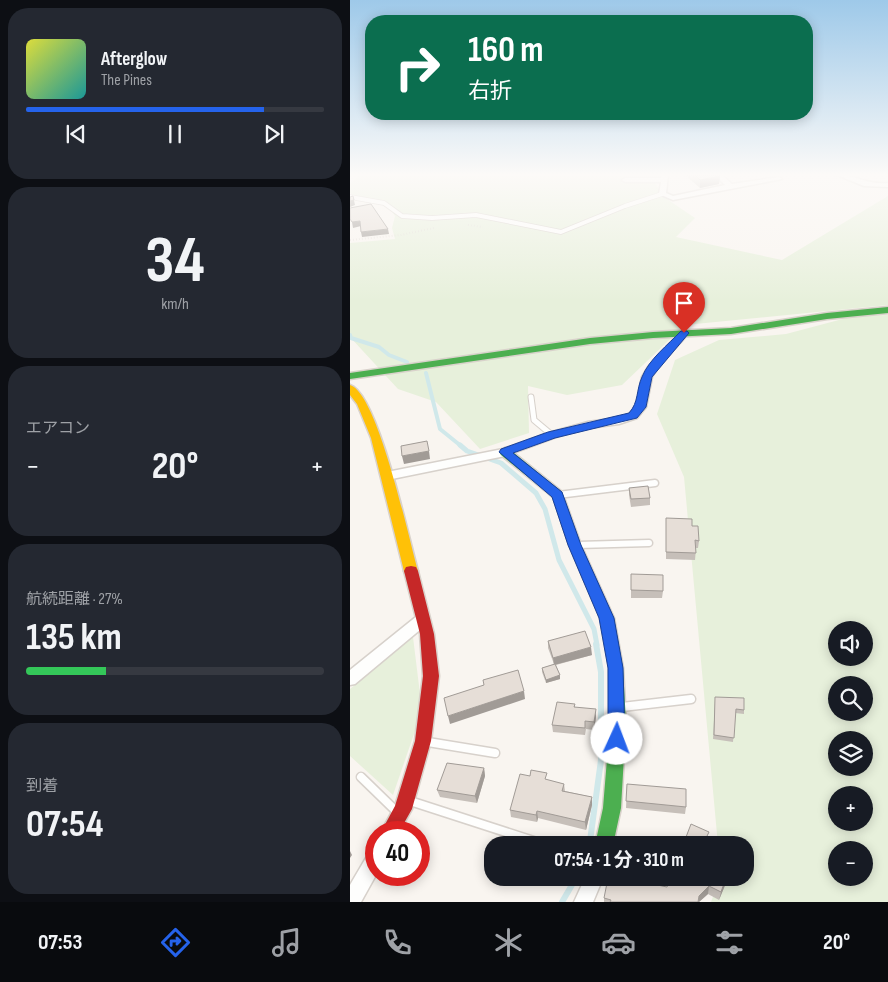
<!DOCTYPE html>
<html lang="ja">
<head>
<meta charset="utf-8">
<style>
  :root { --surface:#171b24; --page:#242831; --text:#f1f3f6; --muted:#9ea1a6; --line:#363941; --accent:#2563eb }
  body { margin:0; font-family:"Sofia Sans Condensed","Noto Sans JP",sans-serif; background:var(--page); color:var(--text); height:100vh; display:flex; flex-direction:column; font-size:19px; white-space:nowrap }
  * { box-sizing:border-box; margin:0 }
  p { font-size:16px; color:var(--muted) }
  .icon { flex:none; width:28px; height:28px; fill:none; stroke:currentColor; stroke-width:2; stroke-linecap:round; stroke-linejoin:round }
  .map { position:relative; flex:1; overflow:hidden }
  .panel { display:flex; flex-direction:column; gap:8px; padding:8px; background:#0d0f14; width:350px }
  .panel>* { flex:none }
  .top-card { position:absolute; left:15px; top:15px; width:448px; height:105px; border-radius:20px; box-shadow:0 2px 12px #0003; background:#0b6e4f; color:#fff; overflow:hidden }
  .fabs { position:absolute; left:478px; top:621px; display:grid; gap:10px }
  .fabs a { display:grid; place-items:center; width:45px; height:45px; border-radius:50%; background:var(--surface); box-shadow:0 2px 12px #0003; font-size:25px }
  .speed { position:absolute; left:15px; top:821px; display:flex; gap:10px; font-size:25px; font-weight:700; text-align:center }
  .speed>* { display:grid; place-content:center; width:65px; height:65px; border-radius:50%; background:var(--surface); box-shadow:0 2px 12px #0003; line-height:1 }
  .speed .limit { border:8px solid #d22; background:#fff; color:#111 }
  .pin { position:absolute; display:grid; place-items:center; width:42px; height:42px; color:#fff; margin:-51px -21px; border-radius:50% 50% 50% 0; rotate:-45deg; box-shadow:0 0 5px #0007 }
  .pin .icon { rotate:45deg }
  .me { position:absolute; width:55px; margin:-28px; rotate:2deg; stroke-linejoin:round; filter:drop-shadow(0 0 4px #0008) }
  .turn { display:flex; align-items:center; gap:18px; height:105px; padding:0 20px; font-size:22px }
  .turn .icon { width:65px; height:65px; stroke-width:2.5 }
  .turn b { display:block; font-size:35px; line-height:42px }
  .big { font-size:38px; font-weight:700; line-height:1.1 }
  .panel .tile { flex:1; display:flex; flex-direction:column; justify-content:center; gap:8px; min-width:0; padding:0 18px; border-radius:20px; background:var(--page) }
  .panel .dial { align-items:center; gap:0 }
  .dial b { font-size:65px; line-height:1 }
  .song { display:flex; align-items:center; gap:15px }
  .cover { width:60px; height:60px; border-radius:8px; background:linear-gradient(135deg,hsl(60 70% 55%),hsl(180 70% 35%)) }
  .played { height:5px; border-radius:2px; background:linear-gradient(90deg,var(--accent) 80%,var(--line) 80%) }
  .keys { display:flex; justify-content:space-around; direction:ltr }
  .heat { display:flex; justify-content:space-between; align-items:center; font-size:28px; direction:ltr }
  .charge { height:8px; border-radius:4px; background:linear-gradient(90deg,#34c759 27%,var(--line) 0) }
  .trip { position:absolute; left:134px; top:836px; width:270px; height:50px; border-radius:20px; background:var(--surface); box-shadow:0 2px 12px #0003; font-weight:700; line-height:50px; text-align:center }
  .dock { display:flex; height:80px; justify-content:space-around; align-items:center; background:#090b0e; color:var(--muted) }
  .dock .icon { width:35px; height:35px }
  .dock .on { color:var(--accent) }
  .dock b { font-size:22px; color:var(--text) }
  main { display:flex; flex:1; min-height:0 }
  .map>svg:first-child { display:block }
  .green { fill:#e7f0db; fill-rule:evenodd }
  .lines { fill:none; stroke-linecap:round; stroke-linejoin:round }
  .stream-far2 { stroke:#d0e8ea; stroke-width:4 }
  .stream-far1 { stroke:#d0e8ea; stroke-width:5 }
  .stream { stroke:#d0e8ea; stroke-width:6 }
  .lane-far3-casing { stroke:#d7d1cb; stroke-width:5.5 }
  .lane-far2-casing { stroke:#d7d1cb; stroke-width:7 }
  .lane-far1-casing { stroke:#d7d1cb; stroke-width:9 }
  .lane-casing { stroke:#d7d1cb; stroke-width:11 }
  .street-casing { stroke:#d7d1cb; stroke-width:3 }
  .fast-casing { stroke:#d9d2cb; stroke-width:3 }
  .slow-casing { stroke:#d9d2cb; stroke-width:3 }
  .jam-casing { stroke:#d9d2cb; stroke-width:3 }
  .path { stroke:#dcd5d0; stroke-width:2; stroke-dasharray:0.5 2.5; stroke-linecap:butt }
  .lane-far3 { stroke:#fefefd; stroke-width:4 }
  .lane-far2 { stroke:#fefefd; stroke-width:5 }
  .lane-far1 { stroke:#fefefd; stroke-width:6 }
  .lane { stroke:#fefefd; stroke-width:8 }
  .street { fill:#fefefd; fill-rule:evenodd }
  .fast { fill:#4caf50; fill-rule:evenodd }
  .slow { fill:#ffc107; fill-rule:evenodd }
  .jam { fill:#c62828; fill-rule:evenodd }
  .wall { fill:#c6bfb9 }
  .shaded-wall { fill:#a19b96 }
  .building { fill:#e6ded7; stroke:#a19b96 }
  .route { fill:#2563eb; stroke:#184099 }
</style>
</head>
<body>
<main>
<section class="panel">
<div class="tile">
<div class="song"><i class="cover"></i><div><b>Afterglow</b><p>The Pines</p></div></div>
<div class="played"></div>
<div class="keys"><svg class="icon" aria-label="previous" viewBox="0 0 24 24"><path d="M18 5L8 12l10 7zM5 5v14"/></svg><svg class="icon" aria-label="pause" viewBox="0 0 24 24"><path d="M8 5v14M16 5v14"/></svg><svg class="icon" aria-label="next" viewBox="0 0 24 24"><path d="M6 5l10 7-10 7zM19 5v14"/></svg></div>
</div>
<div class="tile dial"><b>34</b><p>km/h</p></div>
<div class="tile"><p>エアコン</p>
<div class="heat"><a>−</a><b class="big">20°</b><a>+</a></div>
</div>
<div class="tile"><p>航続距離 · 27%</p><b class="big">135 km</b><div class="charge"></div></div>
<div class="tile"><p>到着</p><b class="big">07:54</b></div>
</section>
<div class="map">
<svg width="538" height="902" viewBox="0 0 538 902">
  <rect width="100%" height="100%" fill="#f9f5f0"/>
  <path class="green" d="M10,175H300L314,197L345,218L326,237L432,260L538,196V305L335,325L272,385L217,395L178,386L179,433L130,449L86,402L48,389L0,337V243L45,239L42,228L45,216L36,203L7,198L0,193V183Z
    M538,315V902H361L370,878H395V845H368L334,477L307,414L325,360L369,340L436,334L504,316ZM486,630H514V658H486ZM486,685H514V712H486ZM486,740H514V768H486ZM486,795H514V822H486ZM486,850H514V878H486Z
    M63,637L71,702L65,731L43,795L0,756V689Z"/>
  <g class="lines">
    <path class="stream-far2" d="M0,335L1,338L29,347L39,355L57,362
      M76,373L90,429L111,446"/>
    <path class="stream-far1" d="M110,445L117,451L151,463L186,493L195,509L209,560L244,629L247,645"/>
    <path class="stream" d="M240,841L251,760V672L246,644
      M212,902L226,878"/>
    <g class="lane-far3-casing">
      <path id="lane-far3" d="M0,197L34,203L52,216L82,218L126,215L211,232L275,206L312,194"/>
    </g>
    <g class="lane-far2-casing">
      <path id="lane-far2" d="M181,397L184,420L202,435"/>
    </g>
    <g class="lane-far1-casing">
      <path id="lane-far1" d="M208,495L305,483
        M228,545L299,543"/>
    </g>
    <g class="lane-casing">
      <path id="lane" d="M272,707L341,699
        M78,742L145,753
        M11,777L46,811
        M60,801L196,845"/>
    </g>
    <g class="street-casing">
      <path id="street" d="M312,175H318L316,193L323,196L375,185L365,175H372L382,184L429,177L432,179L323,200L309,194L311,182H275L272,180L275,178H311Z
        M487,175C505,175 519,185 538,183V187L514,186Z
        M334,330L339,333L307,368L302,377L296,407L287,418L269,424L239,428L206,437L155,456L37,480L31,476L37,472L153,449L198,433L238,422L267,418L279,414L286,406L292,377L298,367L331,331Z
        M72,614L77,616L79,620L77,624L5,684L0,685V670L67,616Z
        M26,848V875L11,902H0V885L20,851Z
        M235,878H253L243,902H224Z"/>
    </g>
    <g class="fast-casing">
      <path id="fast" d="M538,307V313L477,319L381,334L303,338L240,344L0,379V373L240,338L303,332L381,328L477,313Z
        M155,448L159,449L212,492L231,545L264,618L273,668L276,722L271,808L263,845H245L253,808L260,722L259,668L250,618L219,545L203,497L151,455L149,452Z"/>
    </g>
    <g class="slow-casing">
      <path id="slow" d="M0,385C28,393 59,540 68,571L66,575L61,576L56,575L54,571L21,438L7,404L0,395Z"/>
    </g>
    <g class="jam-casing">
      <path id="jam" d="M61,566L66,567L68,571L84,634L89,676L81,741L62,809L49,832H31L45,806L65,741L73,676L70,634L54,571L56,567Z"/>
    </g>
    <path class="path" d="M118,225L133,227
      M0,240L51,235L84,228"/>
    <use href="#lane-far3" class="lane-far3"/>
    <use href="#lane-far2" class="lane-far2"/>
    <use href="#lane-far1" class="lane-far1"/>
    <use href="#lane" class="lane"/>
    <use href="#street" class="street"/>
    <use href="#fast" class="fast"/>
    <use href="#slow" class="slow"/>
    <use href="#jam" class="jam"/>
  </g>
  <path class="wall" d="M335,175H369L370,176L369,184L350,188Z
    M279,488L300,498V505L281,507L279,495Z
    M316,518L342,526L349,541L348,548H346L345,560L316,559Z
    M281,574L313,591L312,598H281Z
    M198,641L242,655L206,665L210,675V679L196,683L192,672V668L204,664L198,648Z
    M365,701L394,710V714L385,713L383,742L363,739Z
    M225,704V707L246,717L244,730L236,729L235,735L203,732L202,725Z
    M134,768L135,776L127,803L90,797L87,790Z
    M197,780L214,784L215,791L242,797V805L236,830L188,818L187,822L161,817L160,810Z
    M277,784L336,807L335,814L276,808Z
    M321,878H378L369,900L358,894L349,902H254V898L283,880L317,887Z"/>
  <path class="shaded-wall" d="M370,176L369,184L350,188V180Z
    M3,196L5,205L0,207V201Z
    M10,221L11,226L3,228L2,222Z
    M38,229L39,234L12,237L11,232Z
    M79,451L80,459L54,464L52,456Z
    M241,647L242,655L204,665L203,658Z
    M210,675V679L196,683V680Z
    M174,691L175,699L100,724L98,716Z
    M246,709V717L244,730V722Z
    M134,768L135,776L127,803L125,796Z
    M242,797V805L236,830L235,822Z
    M187,811L188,818L187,822L186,815Z
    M0,851L2,855L0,858Z
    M376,878H378L369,900L371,892Z
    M359,886L358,894L349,902H348L349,896Z"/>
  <path class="building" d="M345,175H369L370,176L350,180Z
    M3,196L4,200L0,201V197Z
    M21,204L38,229L11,232L10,221L2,222L0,219V208Z
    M77,441L79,451L52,456L51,446Z
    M298,486L300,498L281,499L279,488Z
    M316,518L342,519V526H348L349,541L345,540L346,553L316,552Z
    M281,574L313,575V591L281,590Z
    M235,631L241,647L203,658L198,641Z
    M205,664L210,675L196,680L192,668Z
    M168,670L174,691L98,716L94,698L134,685L133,680Z
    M365,697L394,698V710L386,709L384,738L364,735Z
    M207,702L225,704L224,707L246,709L244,722L235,721V728L202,725Z
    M97,763L134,768L125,796L87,790Z
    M181,770L197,773L195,779L214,784L212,791L242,797L235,822L187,811L186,815L160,810L170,774L180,776Z
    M277,784L336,789V807L276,801Z
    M341,824L359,832L357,836L372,843L371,845H333Z
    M258,878H283V880L317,887L321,878H376L371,892L359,886L349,896L348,902H260L261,900L254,898Z"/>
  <linearGradient id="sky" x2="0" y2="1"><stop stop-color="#9ec9e9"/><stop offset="0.58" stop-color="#fcfaf8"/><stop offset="1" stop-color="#fcfaf8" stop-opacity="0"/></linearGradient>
  <rect width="538" height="301" fill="url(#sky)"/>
  <path class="route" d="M331,331H337L339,333L302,377L296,407L287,418L205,438L163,453L212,492L231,545L264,618L273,668L275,739L272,744L267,747L261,744L258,739V668L249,618L218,545L202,497L149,452L151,449L198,432L279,413C289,402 286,390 292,377C299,359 318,345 331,331Z"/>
</svg>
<div class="fabs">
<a><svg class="icon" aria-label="sound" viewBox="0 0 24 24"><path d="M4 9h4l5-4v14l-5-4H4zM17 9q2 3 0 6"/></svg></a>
<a><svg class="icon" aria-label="search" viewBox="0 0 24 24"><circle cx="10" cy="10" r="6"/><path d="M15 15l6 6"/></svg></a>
<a><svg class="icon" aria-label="layers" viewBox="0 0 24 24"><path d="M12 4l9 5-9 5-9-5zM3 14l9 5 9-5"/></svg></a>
<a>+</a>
<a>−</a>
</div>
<div class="speed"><div class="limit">40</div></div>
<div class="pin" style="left:334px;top:333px;background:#d93025"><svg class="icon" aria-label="arrive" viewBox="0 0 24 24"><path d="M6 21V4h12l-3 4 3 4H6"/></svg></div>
<svg class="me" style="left:267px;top:739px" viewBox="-20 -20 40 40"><circle r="19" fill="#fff"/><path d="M0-13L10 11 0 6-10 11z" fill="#2563eb"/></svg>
<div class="trip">07:54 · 1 分 · 310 m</div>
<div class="top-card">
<div class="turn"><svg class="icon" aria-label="right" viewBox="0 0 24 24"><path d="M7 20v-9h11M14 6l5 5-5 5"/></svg><div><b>160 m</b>右折</div></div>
</div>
</div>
</main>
<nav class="dock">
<b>07:53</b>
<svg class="icon on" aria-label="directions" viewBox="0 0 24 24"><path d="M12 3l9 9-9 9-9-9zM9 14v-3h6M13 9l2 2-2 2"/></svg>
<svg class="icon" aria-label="music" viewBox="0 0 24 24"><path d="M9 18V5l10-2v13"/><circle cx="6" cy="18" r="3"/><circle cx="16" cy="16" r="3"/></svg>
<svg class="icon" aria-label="phone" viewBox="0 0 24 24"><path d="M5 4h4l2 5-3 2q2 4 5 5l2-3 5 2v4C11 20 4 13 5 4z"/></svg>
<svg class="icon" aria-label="climate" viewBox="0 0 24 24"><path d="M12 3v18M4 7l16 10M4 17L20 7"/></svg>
<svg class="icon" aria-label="car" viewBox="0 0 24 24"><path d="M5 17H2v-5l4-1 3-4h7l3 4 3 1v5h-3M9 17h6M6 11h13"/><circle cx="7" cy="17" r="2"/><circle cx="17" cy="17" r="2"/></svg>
<svg class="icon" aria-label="filters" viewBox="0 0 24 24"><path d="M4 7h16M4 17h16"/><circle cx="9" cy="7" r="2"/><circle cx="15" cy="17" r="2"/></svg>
<b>20°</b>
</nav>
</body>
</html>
